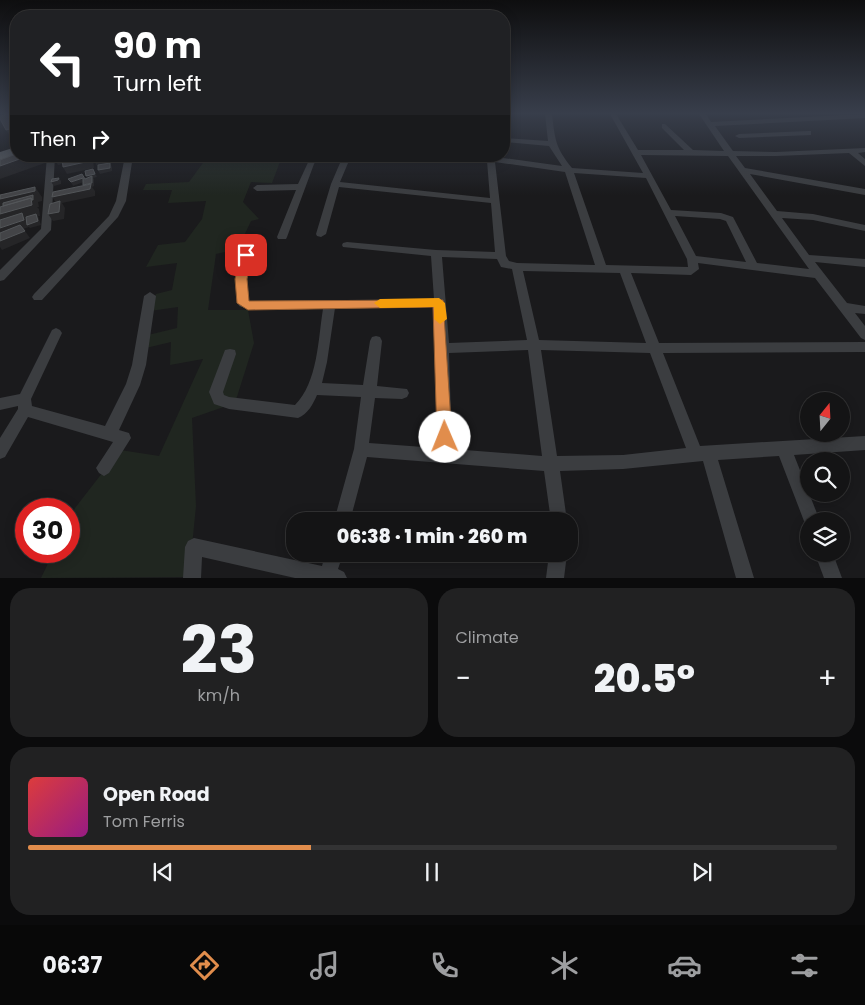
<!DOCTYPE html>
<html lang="en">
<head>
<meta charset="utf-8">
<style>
  :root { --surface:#141415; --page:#212122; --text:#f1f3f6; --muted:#9d9ea0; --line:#333334; --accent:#e18d4c }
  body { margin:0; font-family:Poppins,sans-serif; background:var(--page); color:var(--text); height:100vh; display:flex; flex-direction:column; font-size:19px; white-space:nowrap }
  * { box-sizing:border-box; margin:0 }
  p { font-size:16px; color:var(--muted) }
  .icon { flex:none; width:28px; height:28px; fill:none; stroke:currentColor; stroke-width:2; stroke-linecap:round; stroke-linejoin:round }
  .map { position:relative; height:578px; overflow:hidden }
  .details { display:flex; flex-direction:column; gap:10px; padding:10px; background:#0b0b0c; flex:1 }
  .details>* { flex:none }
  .top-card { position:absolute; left:10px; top:10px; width:500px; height:152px; border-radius:20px; box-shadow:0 2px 12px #0003,0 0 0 1px var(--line); background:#202124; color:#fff; overflow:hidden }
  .needle { width:32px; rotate:18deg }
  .buttons { position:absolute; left:800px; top:392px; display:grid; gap:10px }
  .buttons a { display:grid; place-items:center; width:50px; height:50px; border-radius:50%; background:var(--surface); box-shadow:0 2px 12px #0003,0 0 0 1px var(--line); font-size:25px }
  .speed { position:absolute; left:15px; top:498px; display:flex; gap:10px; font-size:25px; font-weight:700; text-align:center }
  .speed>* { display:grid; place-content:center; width:65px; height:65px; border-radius:50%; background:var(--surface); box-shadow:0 2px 12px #0003,0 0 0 1px var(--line); line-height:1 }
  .speed .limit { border:8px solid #d22; background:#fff; color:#111 }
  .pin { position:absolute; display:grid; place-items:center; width:42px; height:42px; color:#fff; margin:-21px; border-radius:10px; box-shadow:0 2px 8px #0006 }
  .me { position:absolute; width:55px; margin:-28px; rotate:359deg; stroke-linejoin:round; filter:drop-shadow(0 0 4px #0008) }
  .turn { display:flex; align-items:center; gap:18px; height:105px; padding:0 20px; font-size:22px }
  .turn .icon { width:65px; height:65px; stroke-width:2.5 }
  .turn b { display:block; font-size:35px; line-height:42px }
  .then { display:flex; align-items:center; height:48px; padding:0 20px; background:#0003; gap:10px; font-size:19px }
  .big { font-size:38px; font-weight:800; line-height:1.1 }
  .details .tile { flex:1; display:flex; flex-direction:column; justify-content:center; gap:8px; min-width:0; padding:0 18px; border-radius:20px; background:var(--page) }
  .details .dial { align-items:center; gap:0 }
  .dial b { font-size:65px; line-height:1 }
  .song { display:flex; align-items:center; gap:15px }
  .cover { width:60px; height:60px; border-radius:8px; background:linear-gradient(135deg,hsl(0 70% 55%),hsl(310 70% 35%)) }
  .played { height:5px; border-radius:2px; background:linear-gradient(90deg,var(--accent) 35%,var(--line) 35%) }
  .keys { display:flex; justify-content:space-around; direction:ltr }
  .heat { display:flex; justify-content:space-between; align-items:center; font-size:28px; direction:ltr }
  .details .tiles { flex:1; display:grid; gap:10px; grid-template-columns:1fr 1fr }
  .tile:last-child { grid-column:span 2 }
  .trip { position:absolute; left:286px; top:512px; width:292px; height:50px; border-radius:20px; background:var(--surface); box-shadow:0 2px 12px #0003,0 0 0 1px var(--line); font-weight:800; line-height:50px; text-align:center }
  .menu { display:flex; height:80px; justify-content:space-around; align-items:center; background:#080808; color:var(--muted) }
  .menu .icon { width:35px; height:35px }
  .menu .on { color:var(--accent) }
  .menu b { font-size:22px; color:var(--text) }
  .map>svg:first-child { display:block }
  .green { fill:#202620 }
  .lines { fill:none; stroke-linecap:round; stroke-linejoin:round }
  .street { fill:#3b3d40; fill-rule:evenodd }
  .primary { fill:#575b5f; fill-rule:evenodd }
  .shaded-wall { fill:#252527 }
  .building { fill:#434447; stroke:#535659 }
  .route { fill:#e18d4c; stroke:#925c31 }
  .slow { fill:#f59e0b }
</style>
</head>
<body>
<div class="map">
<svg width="865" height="578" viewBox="0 0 865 578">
  <rect width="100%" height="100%" fill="#1a1a1c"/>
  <path class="green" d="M208,156H273L281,159L272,183L251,182L243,202L259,219L251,221L243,238L232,239L225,252L216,254L208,310H248L254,343L235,403L192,418L196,506L189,577L41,578L54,551H69V521L75,508L120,450L159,456L203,359L170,365L171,342L146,348L148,335L177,328L178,307L150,311L156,294L172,290L177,263L146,267L158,245L185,242L202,219L206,201L168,203L172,190H143L146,184L189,182Z"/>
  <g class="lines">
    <path class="street" d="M545,114H552C555,139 555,147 572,168L643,173L610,114H616L638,150H684L662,128V124H665L693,150L724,151L699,114H706L711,122L865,114V118L715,126L733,151L776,152L865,148V152L858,153L865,159V166L849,153L776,156H736L745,168L865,189V195L750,174L777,211L813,214L865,225V231L813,220L782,218L809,255L865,259V267L815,262L847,303L865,306V314L855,313L865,326V340L861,338L815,278L698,263L699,269L691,275L631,273L659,343L865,342V352L663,353L700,446L865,436V450L794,455L820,521H809V528L806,527L804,521L779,456L718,460L754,578H736L703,461L623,469L560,471L567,521H551L544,471L367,457L350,521H334L354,449L361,397L317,395C313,404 308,414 298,418L229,409L214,404L209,392L225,350L230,349L235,350L236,354L223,392L224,395L229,397L295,405C318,382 318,339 323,309H248L239,306L235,279L242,253L246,251L251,255L247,279L249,301L434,299L431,256L343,247L342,245L343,243L347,242L436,250L495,252L491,203L339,187L326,234L321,237L317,236L316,234L331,184L343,156H351L340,182L490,198L487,161L466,156H489L562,166L549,146L504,142V138L548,141ZM641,155L728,156L809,269L757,263L733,217L721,213L671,210ZM495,162L565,172L595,265L517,263L509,261L506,256ZM574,173L646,178L687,259L688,267L606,265ZM675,216L720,219L726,221L746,262L696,256ZM442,257L497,259L501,267L512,269L527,340L449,343ZM523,271L620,273L646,343L539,340ZM434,307L437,348V448L369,443L375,398L402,399L407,397L409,393L407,389L377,386L382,341L380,337L376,336L372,337L370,341L363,385L322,383L327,362L335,308ZM528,350L542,456L452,449L449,353ZM541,350L650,353L686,448L623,455L557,456Z
      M808,131H811V135L739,138L735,136L739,134Z
      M47,156H55L51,230L4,280L0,281V270L41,229Z
      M125,156H133L126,201L118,217L42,300H34L32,297L34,294L109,216L116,201Z
      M311,156H319L314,164L287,237L286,239H278L277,237L296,190L257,191L253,188L257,185L298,184Z
      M150,292L156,296L146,365L140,385L119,430L129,433L131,438L109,473L104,476L99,473L96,468L113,442L28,417L5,457L0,459V438L18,409V406L0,410V398L20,394L52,330L56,328L60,330L62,333L31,399L32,406L105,426L126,384L132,365L144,296Z
      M194,538L322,566L325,554H343L338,569L344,572L347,578H295L202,557L201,578H183L185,547L188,541Z
      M549,554H567L564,578H546Z
      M815,554H833L842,578H824Z"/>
    <path class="primary" d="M16,147V155L0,160V152Z"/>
  </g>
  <path class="shaded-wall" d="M16,127V139L13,140L6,130Z
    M28,156H40L45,163L0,179V166Z
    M61,156H94L92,157L93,159L94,168L67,174L63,167L90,158L58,165L54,158Z
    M105,156H121V160L110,162L109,159V163L97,166L93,159Z
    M110,163L112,167V171L100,174L98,170Z
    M93,169L97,177L93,178L94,179V186L92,187L95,191V196L62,203L65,208L64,219L53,221L48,214L57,204L52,197L88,188V179L86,176Z
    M59,178L61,181V184L54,186L51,182Z
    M83,178L86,181L73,186L71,182Z
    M35,187L42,197V201L38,202L39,207H37L39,209L40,216H38L41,225L30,228L29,227L0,237V199Z
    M25,231L30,238L2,250L0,247V241Z"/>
  <path class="building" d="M8,114H16V127L6,130L0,119V116Z
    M16,154V156H28L0,166V160Z
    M70,156H89L90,161L63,167L62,158Z
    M93,156H105V157L93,159Z
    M110,163V168L98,170V165Z
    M93,169L95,174L86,176L85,171Z
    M82,174L85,179L92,176V183L83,185V178L71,182L68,179Z
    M59,178L58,180L51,182L52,179Z
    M91,184L90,189L52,197L53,192Z
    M35,187V191L0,199V195Z
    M33,195V200H32L31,198L3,206V203Z
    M31,198L32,205L0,214V207Z
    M60,201L59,212L48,214L50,204Z
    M22,213L24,220L0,228V220Z
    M36,214L38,221L27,225L26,217Z
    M20,225L25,231L0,241V233Z"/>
  <linearGradient id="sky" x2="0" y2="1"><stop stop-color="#0e0e0f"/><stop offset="0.58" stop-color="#383e4b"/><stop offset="1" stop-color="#383e4b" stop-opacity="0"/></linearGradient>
  <rect width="865" height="195" fill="url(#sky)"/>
  <path class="route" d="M246,252L252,255L247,279L249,301L443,300L452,437L450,442L445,444L440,442L437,437L433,307L248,310L237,303L235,279L241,255Z"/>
  <path class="slow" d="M439,298L445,303L447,319L440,324L434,319V307L380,308L374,303L380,299Z"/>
</svg>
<div class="buttons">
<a><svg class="needle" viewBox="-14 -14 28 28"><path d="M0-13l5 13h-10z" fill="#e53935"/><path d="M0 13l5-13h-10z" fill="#9d9ea0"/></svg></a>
<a><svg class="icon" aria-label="search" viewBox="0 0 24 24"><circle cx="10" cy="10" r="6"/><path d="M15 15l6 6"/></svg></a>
<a><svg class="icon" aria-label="layers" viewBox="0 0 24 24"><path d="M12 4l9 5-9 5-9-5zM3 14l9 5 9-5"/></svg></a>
</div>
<div class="speed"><div class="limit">30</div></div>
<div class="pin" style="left:246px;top:255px;background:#d93025"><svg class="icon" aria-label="arrive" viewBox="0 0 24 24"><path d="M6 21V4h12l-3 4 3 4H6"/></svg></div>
<svg class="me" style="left:445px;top:437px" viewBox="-20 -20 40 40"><circle r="19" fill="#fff"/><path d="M0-13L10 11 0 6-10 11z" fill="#e18d4c"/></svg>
<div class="trip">06:38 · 1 min · 260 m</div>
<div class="top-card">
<div class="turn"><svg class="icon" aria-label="left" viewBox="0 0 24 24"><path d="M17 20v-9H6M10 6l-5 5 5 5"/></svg><div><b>90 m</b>Turn left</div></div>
<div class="then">Then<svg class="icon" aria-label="right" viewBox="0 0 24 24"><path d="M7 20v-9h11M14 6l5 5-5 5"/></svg></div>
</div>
</div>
<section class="details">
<div class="tiles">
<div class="tile dial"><b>23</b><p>km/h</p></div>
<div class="tile"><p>Climate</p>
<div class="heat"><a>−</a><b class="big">20.5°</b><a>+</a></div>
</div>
<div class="tile">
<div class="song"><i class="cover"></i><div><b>Open Road</b><p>Tom Ferris</p></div></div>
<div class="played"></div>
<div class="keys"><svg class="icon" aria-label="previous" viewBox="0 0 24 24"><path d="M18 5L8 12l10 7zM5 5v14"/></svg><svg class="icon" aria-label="pause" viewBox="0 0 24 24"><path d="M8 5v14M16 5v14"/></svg><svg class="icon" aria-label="next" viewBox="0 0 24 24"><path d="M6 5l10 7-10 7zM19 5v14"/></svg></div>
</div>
</div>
</section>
<nav class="menu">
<b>06:37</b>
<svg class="icon on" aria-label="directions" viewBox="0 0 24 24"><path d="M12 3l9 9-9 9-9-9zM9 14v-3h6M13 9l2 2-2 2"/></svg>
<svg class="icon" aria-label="music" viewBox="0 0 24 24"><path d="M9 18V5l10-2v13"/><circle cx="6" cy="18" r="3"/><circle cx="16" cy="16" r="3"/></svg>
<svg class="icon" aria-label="phone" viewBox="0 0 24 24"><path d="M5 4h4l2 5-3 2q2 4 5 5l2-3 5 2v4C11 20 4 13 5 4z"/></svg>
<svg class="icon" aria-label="climate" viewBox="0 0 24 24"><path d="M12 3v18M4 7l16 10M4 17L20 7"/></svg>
<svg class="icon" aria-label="car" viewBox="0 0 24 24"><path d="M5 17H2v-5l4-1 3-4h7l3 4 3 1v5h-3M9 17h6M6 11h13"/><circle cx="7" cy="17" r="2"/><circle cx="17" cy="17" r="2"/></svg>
<svg class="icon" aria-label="filters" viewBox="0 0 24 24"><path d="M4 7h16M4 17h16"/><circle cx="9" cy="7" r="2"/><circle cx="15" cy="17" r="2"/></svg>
</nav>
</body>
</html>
